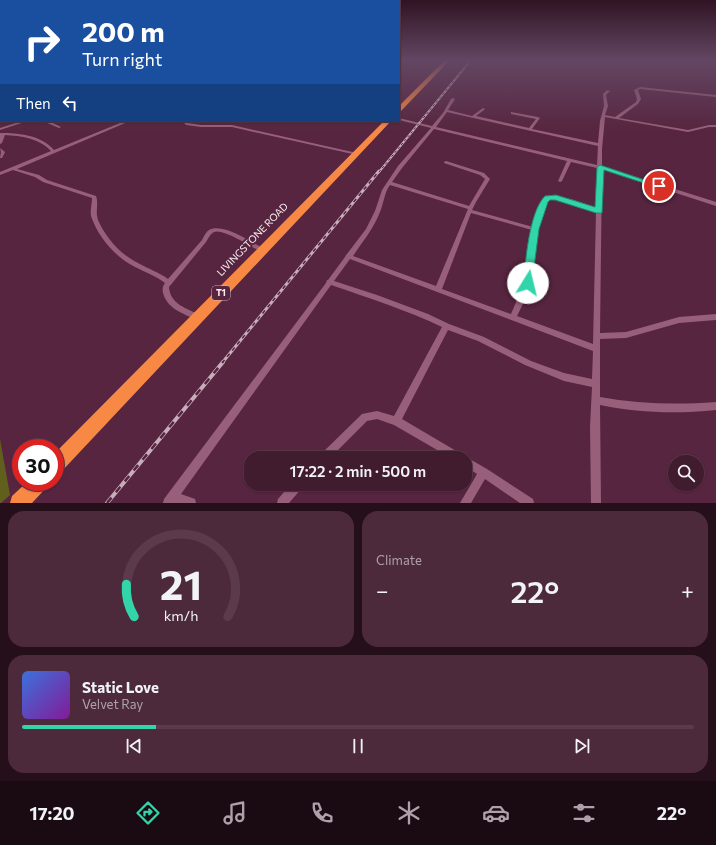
<!DOCTYPE html>
<html lang="en">
<head>
<meta charset="utf-8">
<style>
  :root { --surface:#411c2f; --page:#4c293b; --text:#f1f3f6; --muted:#aea1aa; --line:#5a3a4b; --accent:#32d4a9 }
  body { margin:0; font-family:Commissioner,sans-serif; background:var(--page); color:var(--text); height:100vh; display:flex; flex-direction:column; font-size:15px; white-space:nowrap }
  * { box-sizing:border-box; margin:0 }
  p { font-size:13px; color:var(--muted) }
  .icon { flex:none; width:22px; height:22px; fill:none; stroke:currentColor; stroke-width:2; stroke-linecap:round; stroke-linejoin:round }
  .map { position:relative; height:503px; overflow:hidden }
  .panel { display:flex; flex-direction:column; gap:8px; padding:8px; background:#240f1a; flex:1 }
  .panel>* { flex:none }
  .hud { position:absolute; left:0px; top:0px; width:400px; height:122px; box-shadow:0 1px 3px #0004,0 0 0 1px var(--line); background:#1a4fa0; color:#fff; overflow:hidden }
  .tools { position:absolute; left:668px; top:455px; display:grid; gap:8px }
  .tools a { display:grid; place-items:center; width:36px; height:36px; border-radius:50%; background:var(--surface); box-shadow:0 1px 3px #0004,0 0 0 1px var(--line); font-size:20px }
  .speed { position:absolute; left:12px; top:439px; display:flex; gap:8px; font-size:20px; font-weight:700; text-align:center }
  .speed>* { display:grid; place-content:center; width:52px; height:52px; border-radius:50%; background:var(--surface); box-shadow:0 1px 3px #0004,0 0 0 1px var(--line); line-height:1 }
  .speed .limit { border:6px solid #d22; background:#fff; color:#111 }
  .pin { position:absolute; display:grid; place-items:center; width:34px; height:34px; color:#fff; margin:-17px; border:2px solid #fff; border-radius:50%; box-shadow:0 1px 4px #0007 }
  .me { position:absolute; width:44px; margin:-22px; rotate:9deg; stroke-linejoin:round; filter:drop-shadow(0 0 3px #0008) }
  .turn { display:flex; align-items:center; gap:14px; height:84px; padding:0 16px; font-size:18px }
  .turn .icon { width:52px; height:52px; stroke-width:2.5 }
  .turn b { display:block; font-size:28px; line-height:34px }
  .then { display:flex; align-items:center; height:38px; padding:0 16px; background:#0003; gap:8px; font-size:15px }
  .big { font-size:30px; font-weight:600; line-height:1.1 }
  .panel .tile { flex:1; display:flex; flex-direction:column; justify-content:center; gap:6px; min-width:0; padding:0 14px; border-radius:16px; background:var(--page) }
  .panel .dial { align-items:center; gap:0 }
  .dial svg { height:104px; overflow:visible; fill:none; stroke:var(--line); stroke-width:7; stroke-linecap:round; text-anchor:middle }
  .dial text { fill:var(--text); stroke:none }
  .song { display:flex; align-items:center; gap:12px }
  .cover { width:48px; height:48px; border-radius:6px; background:linear-gradient(135deg,hsl(220 70% 55%),hsl(290 70% 35%)) }
  .played { height:4px; border-radius:2px; background:linear-gradient(90deg,var(--accent) 20%,var(--line) 20%) }
  .keys { display:flex; justify-content:space-around; direction:ltr }
  .heat { display:flex; justify-content:space-between; align-items:center; font-size:22px; direction:ltr }
  .panel .tiles { flex:1; display:grid; gap:8px; grid-template-columns:1fr 1fr }
  .tile:last-child { grid-column:span 2 }
  .trip { position:absolute; left:244px; top:451px; width:228px; height:40px; border-radius:16px; background:var(--surface); box-shadow:0 1px 3px #0004,0 0 0 1px var(--line); font-weight:600; line-height:40px; text-align:center }
  .tabs { display:flex; height:64px; justify-content:space-around; align-items:center; background:#1a0b13; color:var(--muted) }
  .tabs .icon { width:28px; height:28px }
  .tabs .active { color:var(--accent) }
  .tabs b { font-size:18px; color:var(--text) }
  .map>svg:first-child { display:block }
  .green { fill:#60601c }
  .lines { fill:none; stroke-linecap:round; stroke-linejoin:round }
  .street { fill:#985f7b; fill-rule:evenodd }
  .highway { fill:#f88945; fill-rule:evenodd }
  .rail-far2-casing { stroke:#c6adb9; stroke-width:2 }
  .rail-far1-casing { stroke:#c6adb9; stroke-width:3 }
  .rail-casing { stroke:#c6adb9; stroke-width:4 }
  .rail-far2 { stroke:#57253f; stroke-width:1; stroke-dasharray:2.5; stroke-linecap:butt }
  .rail-far1 { stroke:#57253f; stroke-width:1.5; stroke-dasharray:4; stroke-linecap:butt }
  .rail { stroke:#57253f; stroke-width:2.5; stroke-dasharray:7; stroke-linecap:butt }
  .route { fill:#32d4a9; stroke:#208a6e }
  .labels { text-anchor:middle; stroke-width:4; stroke-linejoin:round; paint-order:stroke }
  .shield { fill:#57253f; stroke:#cab2be; stroke-width:1 }
  .shield-label { font-size:9px; font-weight:bold; fill:#fbeef4 }
  .street-label { font-size:10px; fill:#fbeef4; stroke:#57253f }
</style>
</head>
<body>
<div class="map">
<svg width="716" height="503" viewBox="0 0 716 503">
  <rect width="100%" height="100%" fill="#57253f"/>
  <path class="green" d="M0,439L10,495L1,503H0Z"/>
  <g class="lines">
    <path class="street" d="M0,81H1V83H0Z
      M640,87L716,95V97L640,89L638,90L641,99L638,104L619,118L688,130L709,125H716V127H709L688,132L605,117L602,149V166L716,202V206L602,169L600,333L626,332L679,317L716,314V320L679,323L626,338L600,339V397C638,404 677,405 716,402V410C677,414 638,413 600,405L601,503H591L590,427L592,387L564,381L525,365L478,341L448,330L402,419L463,455L464,457L468,458L487,469L533,499L534,503H520L485,479L471,503H460L477,474L465,466V458H451L394,425L377,419L367,421L330,458H318L320,455L362,414L377,411L394,416L442,327C406,310 369,298 331,285L181,494L195,499L196,503H163L164,499L326,283L327,280H328L345,257L346,255L347,254L366,229L375,211L382,190L398,166L431,128L399,120V118L432,126L443,113L451,99L453,98L455,99L448,110L472,116L483,108L485,109L484,110L476,116L529,128L536,119L511,114V112L538,117L540,118L532,129L598,143L600,121L604,106L603,94L607,90L610,91L606,95L608,106L605,115L615,117L636,102L637,99L634,90ZM447,112L598,146L597,165L436,127ZM434,129L567,161L558,181L560,182L562,181L571,162L597,168L596,208C585,204 555,191 545,198C537,204 534,217 533,227L472,210L476,202L490,179L484,173L446,161L444,162V163L480,175L485,179L469,206L392,182L402,168ZM390,185L468,209L436,286L353,256C363,241 374,228 380,212C384,203 384,193 390,185ZM550,199L564,201L596,212L593,344L517,316C523,304 529,292 532,279C537,257 532,215 550,199ZM471,213L532,230L526,278L520,293L511,314L442,289ZM350,259L593,351L592,379L564,373L531,361L484,337L449,324L428,314L377,295L334,281Z
      M0,92H1V95H0Z
      M0,114H1V117H0Z
      M22,121H28L0,130V128Z
      M35,121H49L61,127L59,128L47,123L37,122Z
      M125,121H130L17,169L39,175L47,180L96,196C99,204 95,211 98,220C106,238 120,254 138,263C148,269 159,272 168,279L202,240C204,236 206,232 209,230C222,222 252,242 264,249L265,250L264,251H260C251,247 223,228 214,232C210,234 208,239 206,242L169,287C170,304 187,309 201,315L202,317L201,319L198,320L195,319C184,314 169,309 164,296C162,291 162,287 165,283C156,276 145,272 135,267C115,257 98,237 91,216C90,210 92,204 92,198L43,182L35,177L13,170L0,175V172L51,151C39,138 21,136 5,135L2,143L0,144V133C19,133 41,135 54,150Z
      M182,121H186L188,123L201,125H232L357,153L359,154L357,155L232,127H201L186,125Z
      M0,148L5,152L2,158H0L1,152Z
      M291,484H303L302,488L289,503H277L278,499Z"/>
    <path class="highway" d="M445,60H450L401,111L399,112V106Z
      M384,121H391L61,472L55,475V453Z
      M27,482H49L46,488L32,503H10L12,496Z"/>
    <g class="rail-far2-casing">
      <path id="rail-far2" d="M379,172L471,60"/>
    </g>
    <g class="rail-far1-casing">
      <path id="rail-far1" d="M222,363L379,171"/>
    </g>
    <g class="rail-casing">
      <path id="rail" d="M107,503L223,362"/>
    </g>
    <use href="#rail-far2" class="rail-far2"/>
    <use href="#rail-far1" class="rail-far1"/>
    <use href="#rail" class="rail"/>
  </g>
  <linearGradient id="sky" x2="0" y2="1"><stop stop-color="#301423"/><stop offset="0.46" stop-color="#634663"/><stop offset="1" stop-color="#634663" stop-opacity="0"/></linearGradient>
  <rect width="716" height="131" fill="url(#sky)"/>
  <path class="route" d="M600,165L662,186L659,188L656,187L604,170L602,213H596L555,200H550L548,202L539,229L532,283L531,285H524L523,283C526,260 529,212 545,196L556,195L595,207L597,167Z"/>
  <g class="labels">
    <rect class="shield" x="212" y="286" width="18" height="14" rx="3"/>
    <g class="shield-label">
      <text x="221" y="296">T1</text>
    </g>
    <g class="street-label">
      <text transform="translate(252 239) rotate(-46)" y="4">LIVINGSTONE ROAD</text>
    </g>
  </g>
</svg>
<div class="tools">
<a><svg class="icon" aria-label="search" viewBox="0 0 24 24"><circle cx="10" cy="10" r="6"/><path d="M15 15l6 6"/></svg></a>
</div>
<div class="speed"><div class="limit">30</div></div>
<div class="pin" style="left:659px;top:186px;background:#d93025"><svg class="icon" aria-label="arrive" viewBox="0 0 24 24"><path d="M6 21V4h12l-3 4 3 4H6"/></svg></div>
<svg class="me" style="left:528px;top:283px" viewBox="-20 -20 40 40"><circle r="19" fill="#fff"/><path d="M0-13L10 11 0 6-10 11z" fill="#32d4a9"/></svg>
<div class="trip">17:22 · 2 min · 500 m</div>
<div class="hud">
<div class="turn"><svg class="icon" aria-label="right" viewBox="0 0 24 24"><path d="M7 20v-9h11M14 6l5 5-5 5"/></svg><div><b>200 m</b>Turn right</div></div>
<div class="then">Then<svg class="icon" aria-label="left" viewBox="0 0 24 24"><path d="M17 20v-9H6M10 6l-5 5 5 5"/></svg></div>
</div>
</div>
<section class="panel">
<div class="tiles">
<div class="tile dial"><svg viewBox="0 0 100 80">
<path d="M14 69A42 42 0 1 1 86 69"/>
<path d="M14 69A42 42 0 0 1 8 44" stroke="#32d4a9"/>
<text x="50" y="56" font-size="32" font-weight="700">21</text>
<text x="50" y="72" font-size="11">km/h</text>
</svg></div>
<div class="tile"><p>Climate</p>
<div class="heat"><a>−</a><b class="big">22°</b><a>+</a></div>
</div>
<div class="tile">
<div class="song"><i class="cover"></i><div><b>Static Love</b><p>Velvet Ray</p></div></div>
<div class="played"></div>
<div class="keys"><svg class="icon" aria-label="previous" viewBox="0 0 24 24"><path d="M18 5L8 12l10 7zM5 5v14"/></svg><svg class="icon" aria-label="pause" viewBox="0 0 24 24"><path d="M8 5v14M16 5v14"/></svg><svg class="icon" aria-label="next" viewBox="0 0 24 24"><path d="M6 5l10 7-10 7zM19 5v14"/></svg></div>
</div>
</div>
</section>
<nav class="tabs">
<b>17:20</b>
<svg class="icon active" aria-label="directions" viewBox="0 0 24 24"><path d="M12 3l9 9-9 9-9-9zM9 14v-3h6M13 9l2 2-2 2"/></svg>
<svg class="icon" aria-label="music" viewBox="0 0 24 24"><path d="M9 18V5l10-2v13"/><circle cx="6" cy="18" r="3"/><circle cx="16" cy="16" r="3"/></svg>
<svg class="icon" aria-label="phone" viewBox="0 0 24 24"><path d="M5 4h4l2 5-3 2q2 4 5 5l2-3 5 2v4C11 20 4 13 5 4z"/></svg>
<svg class="icon" aria-label="climate" viewBox="0 0 24 24"><path d="M12 3v18M4 7l16 10M4 17L20 7"/></svg>
<svg class="icon" aria-label="car" viewBox="0 0 24 24"><path d="M5 17H2v-5l4-1 3-4h7l3 4 3 1v5h-3M9 17h6M6 11h13"/><circle cx="7" cy="17" r="2"/><circle cx="17" cy="17" r="2"/></svg>
<svg class="icon" aria-label="filters" viewBox="0 0 24 24"><path d="M4 7h16M4 17h16"/><circle cx="9" cy="7" r="2"/><circle cx="15" cy="17" r="2"/></svg>
<b>22°</b>
</nav>
</body>
</html>
